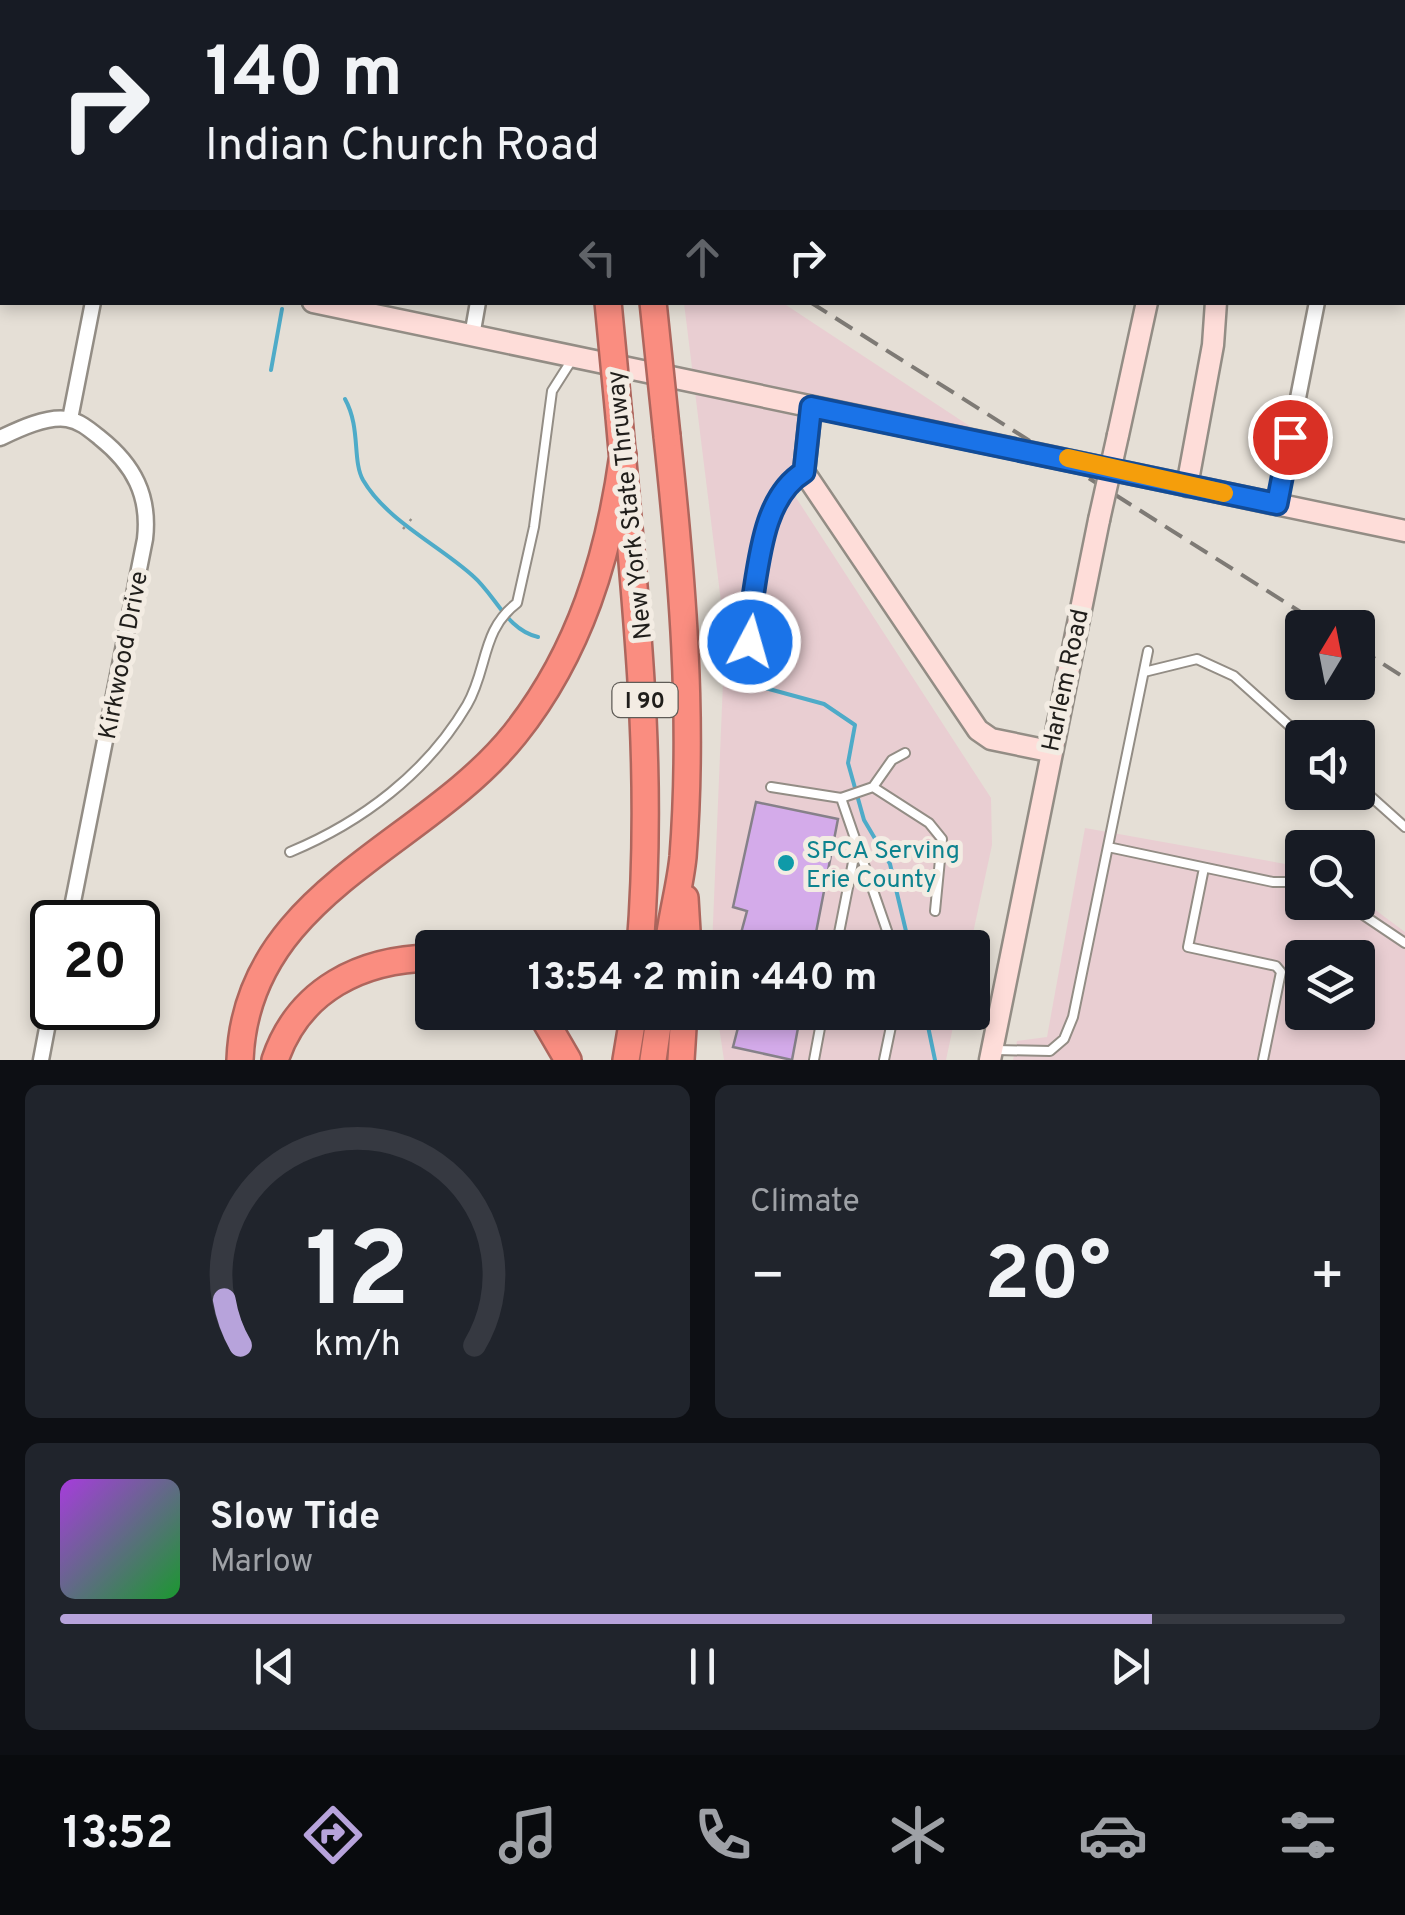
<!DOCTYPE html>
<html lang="en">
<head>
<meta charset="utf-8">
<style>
  :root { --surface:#171b24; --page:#20242c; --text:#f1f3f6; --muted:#9ea1a6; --line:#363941; --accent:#b7a3db }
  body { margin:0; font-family:Overpass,sans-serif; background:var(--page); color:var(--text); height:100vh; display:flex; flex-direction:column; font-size:38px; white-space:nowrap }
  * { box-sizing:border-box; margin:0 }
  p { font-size:32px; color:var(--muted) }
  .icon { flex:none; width:55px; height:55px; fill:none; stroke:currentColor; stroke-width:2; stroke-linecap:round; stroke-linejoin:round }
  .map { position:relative; height:1060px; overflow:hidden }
  .side { display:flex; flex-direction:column; gap:25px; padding:25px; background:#0d0f14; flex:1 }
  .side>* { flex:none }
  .top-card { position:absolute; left:0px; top:0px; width:1405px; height:305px; box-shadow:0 5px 15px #0003; background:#171b24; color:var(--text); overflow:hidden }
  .needle { width:65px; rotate:10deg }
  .tools { position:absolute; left:1285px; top:610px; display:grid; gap:20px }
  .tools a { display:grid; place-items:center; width:90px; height:90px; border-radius:10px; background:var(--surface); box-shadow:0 5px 15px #0003; font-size:50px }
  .speed { position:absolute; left:30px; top:900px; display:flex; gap:20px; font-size:50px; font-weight:700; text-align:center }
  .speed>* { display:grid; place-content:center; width:130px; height:130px; border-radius:50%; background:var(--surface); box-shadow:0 5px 15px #0003; line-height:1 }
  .speed .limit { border:5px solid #111; border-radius:15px; background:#fff; color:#111 }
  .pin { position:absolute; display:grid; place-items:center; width:85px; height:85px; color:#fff; margin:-42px; border:5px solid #fff; border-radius:50%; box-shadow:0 2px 10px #0007 }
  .me { position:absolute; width:110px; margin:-55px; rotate:6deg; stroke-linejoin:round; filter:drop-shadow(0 0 8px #0008) }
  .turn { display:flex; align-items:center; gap:35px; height:210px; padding:0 40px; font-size:45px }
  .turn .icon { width:130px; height:130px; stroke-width:2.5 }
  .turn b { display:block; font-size:70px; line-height:85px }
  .lanes { display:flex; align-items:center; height:95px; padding:0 40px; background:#0003; justify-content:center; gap:50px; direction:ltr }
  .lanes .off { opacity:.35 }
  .big { font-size:75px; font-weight:700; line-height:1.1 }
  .side .widget { flex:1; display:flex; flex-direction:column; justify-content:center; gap:15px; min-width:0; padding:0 35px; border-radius:15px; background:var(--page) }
  .side .dial { align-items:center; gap:0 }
  .dial svg { height:260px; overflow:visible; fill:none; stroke:var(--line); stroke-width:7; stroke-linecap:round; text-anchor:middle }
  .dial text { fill:var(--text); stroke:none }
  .song { display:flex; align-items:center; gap:30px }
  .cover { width:120px; height:120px; border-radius:15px; background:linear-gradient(135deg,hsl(280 70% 55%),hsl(130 70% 35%)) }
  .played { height:10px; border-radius:5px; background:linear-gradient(90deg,var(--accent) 85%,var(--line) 85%) }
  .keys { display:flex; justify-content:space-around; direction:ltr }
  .heat { display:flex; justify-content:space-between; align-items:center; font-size:55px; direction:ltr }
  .side .tiles { flex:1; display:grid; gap:25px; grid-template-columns:1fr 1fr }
  .widget:last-child { grid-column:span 2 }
  .trip { position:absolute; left:415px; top:930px; width:575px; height:100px; border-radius:10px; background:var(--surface); box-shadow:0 5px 15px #0003; font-weight:700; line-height:100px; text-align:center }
  .tabs { display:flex; height:160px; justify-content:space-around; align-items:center; background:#090b0e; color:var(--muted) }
  .tabs .icon { width:70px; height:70px }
  .tabs .current { color:var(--accent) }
  .tabs b { font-size:45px; color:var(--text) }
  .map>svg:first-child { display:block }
  .industrial { fill:#e9ced2; fill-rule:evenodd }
  .green { fill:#90bc9b }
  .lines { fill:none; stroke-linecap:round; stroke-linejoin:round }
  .stream { stroke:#4eabc8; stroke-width:4 }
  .building { fill:#d4abea; stroke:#868189; stroke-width:2.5 }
  .lane-casing { stroke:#938d85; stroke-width:12 }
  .street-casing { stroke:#938d85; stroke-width:19 }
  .secondary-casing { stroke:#938d85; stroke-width:25 }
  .highway-casing { stroke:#ae665d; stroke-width:30 }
  .path { stroke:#95918a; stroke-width:2.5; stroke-dasharray:2.5 8; stroke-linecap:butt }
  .lane { stroke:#fff; stroke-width:8 }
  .street { stroke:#fff; stroke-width:14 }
  .secondary { stroke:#feddd9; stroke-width:20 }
  .highway { stroke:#fa8d80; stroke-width:25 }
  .rail { stroke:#7e7a75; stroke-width:4; stroke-dasharray:20 10; stroke-linecap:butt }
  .secondary-bridge-casing { stroke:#938d85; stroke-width:25; stroke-linecap:butt }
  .highway-bridge-casing { stroke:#ae665d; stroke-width:30; stroke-linecap:butt }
  .secondary-bridge { stroke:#feddd9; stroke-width:20 }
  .highway-bridge { stroke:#fa8d80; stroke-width:25 }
  .route-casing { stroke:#114b97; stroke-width:25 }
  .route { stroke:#1a73e8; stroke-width:18 }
  .slow { stroke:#f59e0b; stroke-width:18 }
  .culture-dot { fill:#0f9aa8; stroke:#f3ece3; stroke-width:4 }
  .labels { text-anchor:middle; stroke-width:10; stroke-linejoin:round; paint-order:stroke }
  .shield { fill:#f3ece3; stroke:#5f5c57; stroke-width:2.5 }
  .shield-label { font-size:22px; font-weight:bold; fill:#201e1b }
  .street-label { font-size:25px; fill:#201e1b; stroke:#f3ece3 }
  .culture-label { font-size:25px; fill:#0d838f; stroke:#f3ece3; text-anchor:start }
</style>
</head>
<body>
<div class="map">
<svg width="1405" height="1060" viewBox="0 0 1405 1060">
  <rect width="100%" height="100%" fill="#e5dfd6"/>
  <path class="industrial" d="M684,303H783L974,429L800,393L795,496L991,798L992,845L970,947H712L725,634Z
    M1085,828L1302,867V902H1358V897L1405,932V1060H1013L1017,1041L1047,1037ZM1302,958H1358V1012H1302Z
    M717,1013H956L946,1060H724Z"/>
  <path class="green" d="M0,0H295L2,2V225Z"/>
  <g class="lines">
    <path class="stream" d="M271,370L282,309
      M345,399C361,428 352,460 363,480C387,521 439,545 473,576C496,596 507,630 538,637
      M736,680L824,704L855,725L848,763L864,820L890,864L910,948
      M925,1012L935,1060"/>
  </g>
  <path class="building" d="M756,802L838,819L813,948H737L747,911L733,907Z
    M742,1012H801L792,1060L733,1047Z"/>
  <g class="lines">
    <g class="lane-casing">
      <path id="lane" d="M1084,2V0
        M776,647L750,642L748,625C759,576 758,500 804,472
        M1144,672L1197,659L1234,676L1303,738
        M1358,785L1405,827
        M771,787L841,798L893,948
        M873,787L892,760L905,753
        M841,798L873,787L929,823L942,839L935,911
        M1108,847L1273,882H1302
        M290,852C362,822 427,773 467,705C488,669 481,630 517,603L534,527L552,391L573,358
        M1204,868L1188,947L1276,966L1281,972L1263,1060
        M1344,902L1405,943
        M836,948L856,847
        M996,1050L1050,1051L1064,1039L1073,1017L1148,651
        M814,1060L823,1012
        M884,1060L894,1012"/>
    </g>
    <g class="street-casing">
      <path id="street" d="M1364,0L1377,2
        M708,2L709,0
        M879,2L880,0
        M1402,8H1405
        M472,336L478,302
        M70,419L93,302
        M0,438C19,429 46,416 67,419C80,421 90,430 100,438C134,465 150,496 145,539L69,922
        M1277,504L1317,302
        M41,1060L52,1002"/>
    </g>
    <g class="secondary-casing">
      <path id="secondary" d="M1210,2V0
        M0,237L2,238
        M313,302L1405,531
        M811,407L804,472L978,730L991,739L1049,751
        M1118,435L1147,302
        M1187,486L1213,345L1216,302
        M990,1060L1099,520"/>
    </g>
    <g class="highway-casing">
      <path id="highway" d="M578,0V2
        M621,0V2
        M619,417C635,599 655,764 640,948
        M667,436C682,576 694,715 683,857C680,887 671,917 668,948
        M685,898L688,948
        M540,1012L568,1060
        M240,1060C246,892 424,848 515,734C580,652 609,556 623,454
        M275,1060C299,989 362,959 432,958
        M626,1060L634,1012
        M653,1060L660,1012
        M681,1060L684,1012"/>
    </g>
    <path class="path" d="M98,0L102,2
      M0,200L2,201
      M403,529L413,517"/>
    <use href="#lane" class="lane"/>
    <use href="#street" class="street"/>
    <use href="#secondary" class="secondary"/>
    <use href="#highway" class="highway"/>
    <path class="rail" d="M330,0L334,2
      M810,302L1326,628
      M1358,648L1405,678"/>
    <g class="secondary-bridge-casing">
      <path id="secondary-bridge" d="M1099,520L1118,435"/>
    </g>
    <g class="highway-bridge-casing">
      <path id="highway-bridge" d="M608,302L619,417
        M653,302L667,436"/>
    </g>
    <use href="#secondary-bridge" class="secondary-bridge"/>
    <use href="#highway-bridge" class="highway-bridge"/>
  </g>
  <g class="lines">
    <g class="route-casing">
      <path id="route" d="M750,642L748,625C759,576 758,500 804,472L811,407L1277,504L1290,437"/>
    </g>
    <use href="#route" class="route"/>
    <path class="slow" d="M1068,458L1224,493"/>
  </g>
  <circle class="culture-dot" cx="786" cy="863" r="10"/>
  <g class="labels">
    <rect class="shield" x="612.5" y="683" width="65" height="34" rx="8"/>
    <g class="shield-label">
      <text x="645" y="708">I 90</text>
    </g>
    <g class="street-label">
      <text transform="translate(628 505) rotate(-96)" y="9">New York State Thruway</text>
      <text transform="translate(122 655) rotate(-79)" y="9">Kirkwood Drive</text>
      <text transform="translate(1064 680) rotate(-78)" y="9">Harlem Road</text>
    </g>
    <g class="culture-label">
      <text x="806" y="858">SPCA Serving<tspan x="806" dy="29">Erie County</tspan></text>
    </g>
  </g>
</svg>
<div class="tools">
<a><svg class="needle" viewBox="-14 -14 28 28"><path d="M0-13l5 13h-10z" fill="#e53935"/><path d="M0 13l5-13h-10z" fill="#9ea1a6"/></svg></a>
<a><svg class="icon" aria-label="sound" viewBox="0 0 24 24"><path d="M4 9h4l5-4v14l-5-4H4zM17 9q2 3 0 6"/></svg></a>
<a><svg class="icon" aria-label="search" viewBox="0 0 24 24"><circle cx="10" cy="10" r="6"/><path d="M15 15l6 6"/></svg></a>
<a><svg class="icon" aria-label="layers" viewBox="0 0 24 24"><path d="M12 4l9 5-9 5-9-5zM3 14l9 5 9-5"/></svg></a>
</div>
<div class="speed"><div class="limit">20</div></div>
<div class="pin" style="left:1290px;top:437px;background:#d93025"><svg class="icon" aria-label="arrive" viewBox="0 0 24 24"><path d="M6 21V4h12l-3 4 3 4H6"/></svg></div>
<svg class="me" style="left:750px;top:642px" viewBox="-20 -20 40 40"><circle r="17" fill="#1a73e8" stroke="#fff" stroke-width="3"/><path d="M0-11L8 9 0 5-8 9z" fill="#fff"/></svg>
<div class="trip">13:54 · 2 min · 440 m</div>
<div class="top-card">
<div class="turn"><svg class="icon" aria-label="right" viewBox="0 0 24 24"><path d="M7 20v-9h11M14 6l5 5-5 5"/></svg><div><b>140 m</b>Indian Church Road</div></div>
<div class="lanes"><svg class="icon off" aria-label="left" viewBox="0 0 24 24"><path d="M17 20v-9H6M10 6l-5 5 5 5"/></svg><svg class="icon off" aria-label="ahead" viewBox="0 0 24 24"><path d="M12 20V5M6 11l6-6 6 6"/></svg><svg class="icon" aria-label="right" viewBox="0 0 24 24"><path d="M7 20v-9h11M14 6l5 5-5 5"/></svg></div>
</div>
</div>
<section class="side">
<div class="tiles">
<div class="widget dial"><svg viewBox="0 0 100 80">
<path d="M14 69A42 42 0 1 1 86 69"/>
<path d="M14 69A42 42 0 0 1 9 55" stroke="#b7a3db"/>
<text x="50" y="56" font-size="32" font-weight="700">12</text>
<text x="50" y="72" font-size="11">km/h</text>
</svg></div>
<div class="widget"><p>Climate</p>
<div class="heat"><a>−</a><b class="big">20°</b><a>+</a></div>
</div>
<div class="widget">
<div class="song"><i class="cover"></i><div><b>Slow Tide</b><p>Marlow</p></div></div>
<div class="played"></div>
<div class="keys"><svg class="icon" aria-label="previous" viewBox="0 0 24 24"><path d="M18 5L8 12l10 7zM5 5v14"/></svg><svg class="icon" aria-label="pause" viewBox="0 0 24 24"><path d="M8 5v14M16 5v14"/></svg><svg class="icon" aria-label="next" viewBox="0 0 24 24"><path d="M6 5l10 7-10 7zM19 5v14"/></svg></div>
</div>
</div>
</section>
<nav class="tabs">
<b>13:52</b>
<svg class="icon current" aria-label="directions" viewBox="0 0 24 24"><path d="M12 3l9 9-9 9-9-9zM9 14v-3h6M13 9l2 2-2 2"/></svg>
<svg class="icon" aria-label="music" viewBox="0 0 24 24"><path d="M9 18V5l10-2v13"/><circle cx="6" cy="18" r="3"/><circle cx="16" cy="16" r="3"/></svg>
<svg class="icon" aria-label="phone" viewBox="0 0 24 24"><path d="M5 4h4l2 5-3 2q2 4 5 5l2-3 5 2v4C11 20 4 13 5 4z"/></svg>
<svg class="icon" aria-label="climate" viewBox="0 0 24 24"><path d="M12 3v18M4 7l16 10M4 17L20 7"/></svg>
<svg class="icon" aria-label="car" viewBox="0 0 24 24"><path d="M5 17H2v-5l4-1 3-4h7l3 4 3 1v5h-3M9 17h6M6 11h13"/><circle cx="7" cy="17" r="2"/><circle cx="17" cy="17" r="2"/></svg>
<svg class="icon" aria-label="filters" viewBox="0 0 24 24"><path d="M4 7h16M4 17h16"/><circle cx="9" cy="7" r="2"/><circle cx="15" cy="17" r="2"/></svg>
</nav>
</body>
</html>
